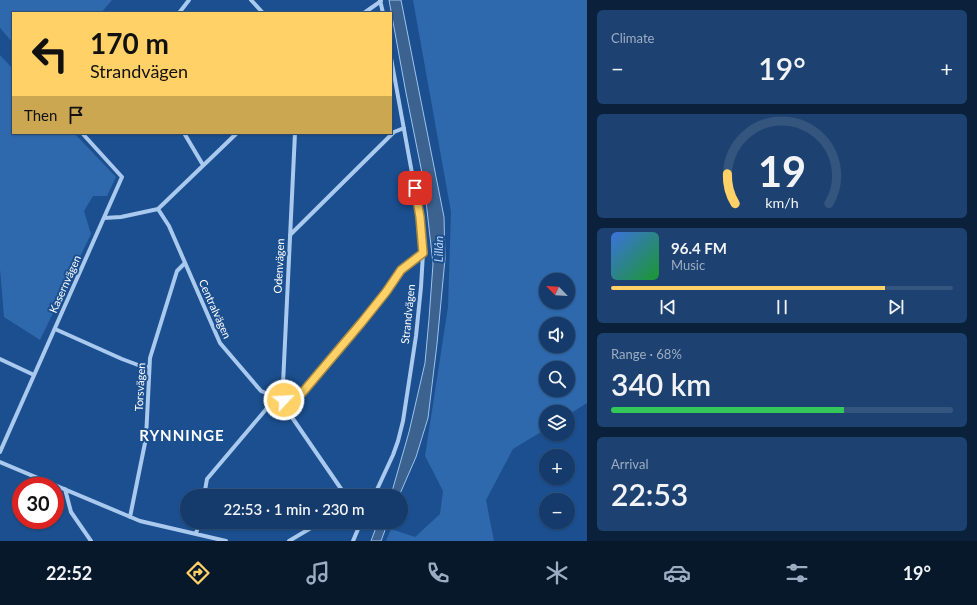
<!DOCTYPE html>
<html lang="en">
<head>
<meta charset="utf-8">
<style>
  :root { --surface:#143b6b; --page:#1d4271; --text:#f1f3f6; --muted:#9dadc1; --line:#33557e; --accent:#ffd166 }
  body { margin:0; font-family:Lato,sans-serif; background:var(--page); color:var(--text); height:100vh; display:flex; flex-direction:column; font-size:15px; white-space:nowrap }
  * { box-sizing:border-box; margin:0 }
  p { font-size:13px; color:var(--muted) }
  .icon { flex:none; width:22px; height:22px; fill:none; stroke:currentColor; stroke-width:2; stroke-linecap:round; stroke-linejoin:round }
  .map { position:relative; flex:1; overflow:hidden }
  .drawer { display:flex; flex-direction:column; gap:10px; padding:10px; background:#0b203b; width:390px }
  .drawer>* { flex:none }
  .guide { position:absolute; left:12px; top:12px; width:380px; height:122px; border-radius:0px; box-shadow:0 1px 3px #0004,0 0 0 1px var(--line); background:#ffd166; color:#111; overflow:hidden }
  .needle { width:26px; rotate:295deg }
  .fabs { position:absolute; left:539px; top:273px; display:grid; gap:8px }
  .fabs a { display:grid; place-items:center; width:36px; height:36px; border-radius:50%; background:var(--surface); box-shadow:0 1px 3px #0004,0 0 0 1px var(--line); font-size:20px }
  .speed { position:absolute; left:12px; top:477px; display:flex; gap:8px; font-size:20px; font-weight:700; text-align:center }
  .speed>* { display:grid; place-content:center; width:52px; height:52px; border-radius:50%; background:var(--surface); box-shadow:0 1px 3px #0004,0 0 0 1px var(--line); line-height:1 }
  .speed .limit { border:6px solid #d22; background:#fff; color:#111 }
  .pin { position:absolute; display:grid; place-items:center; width:34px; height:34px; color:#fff; margin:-17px; border-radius:8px; box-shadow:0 2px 6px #0006 }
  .me { position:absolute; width:44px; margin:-22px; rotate:65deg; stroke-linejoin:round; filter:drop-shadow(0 0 3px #0008) }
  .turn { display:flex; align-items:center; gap:14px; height:84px; padding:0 12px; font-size:18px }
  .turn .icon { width:52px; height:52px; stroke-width:2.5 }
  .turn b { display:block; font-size:28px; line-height:34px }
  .then { display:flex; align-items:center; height:38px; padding:0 12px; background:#0003; gap:8px; font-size:15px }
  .big { font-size:30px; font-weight:600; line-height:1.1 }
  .drawer .tile { flex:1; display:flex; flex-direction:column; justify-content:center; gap:6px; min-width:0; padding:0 14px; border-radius:6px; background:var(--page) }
  .drawer .dial { align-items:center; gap:0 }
  .dial svg { height:104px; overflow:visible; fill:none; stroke:var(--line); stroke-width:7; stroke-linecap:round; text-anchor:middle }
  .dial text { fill:var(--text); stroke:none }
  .song { display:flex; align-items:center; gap:12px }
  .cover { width:48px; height:48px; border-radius:6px; background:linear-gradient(135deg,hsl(220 70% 55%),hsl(130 70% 35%)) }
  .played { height:4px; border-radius:2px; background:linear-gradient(90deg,var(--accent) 80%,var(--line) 80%) }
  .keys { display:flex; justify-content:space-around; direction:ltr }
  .heat { display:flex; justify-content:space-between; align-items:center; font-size:22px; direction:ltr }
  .charge { height:6px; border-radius:3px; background:linear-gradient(90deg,#34c759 68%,var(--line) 0) }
  .trip { position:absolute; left:180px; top:489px; width:228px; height:40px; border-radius:20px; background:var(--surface); box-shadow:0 1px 3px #0004,0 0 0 1px var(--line); font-weight:600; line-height:40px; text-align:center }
  .tabs { display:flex; height:64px; justify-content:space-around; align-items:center; background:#08182b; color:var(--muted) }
  .tabs .icon { width:28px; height:28px }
  .tabs .current { color:var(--accent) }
  .tabs b { font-size:18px; color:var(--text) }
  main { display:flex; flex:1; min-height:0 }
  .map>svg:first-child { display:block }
  .green { fill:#2e69ad; fill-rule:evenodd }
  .water { fill:#3c6290; stroke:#9cc4f0 }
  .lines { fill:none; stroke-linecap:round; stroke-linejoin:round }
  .minor { stroke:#a9c9ee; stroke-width:4 }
  .route-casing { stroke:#a68842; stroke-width:10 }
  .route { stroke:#ffd166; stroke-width:7 }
  .labels { text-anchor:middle; stroke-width:4; stroke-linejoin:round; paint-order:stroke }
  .street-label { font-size:11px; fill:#fff; stroke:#1b4f8f }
  .water-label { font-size:12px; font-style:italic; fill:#b5d3f5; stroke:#1b4f8f }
  .district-label { font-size:15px; font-weight:bold; letter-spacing:1px; fill:#fff; stroke:#1b4f8f }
</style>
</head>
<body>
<main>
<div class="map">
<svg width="587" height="541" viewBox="0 0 587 541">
  <rect width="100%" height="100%" fill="#1b4f8f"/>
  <path class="green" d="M0,0H112L101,13H13V43L0,28Z
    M413,0H587V403L568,415V412H546V429L513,449L486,500L494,541H386L391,529L415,537L440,514L443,491L425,456L448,307L451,212ZM546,280H568V302H546ZM546,324H568V346H546ZM546,368H568V390H546Z
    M0,55L13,69V133H74L116,177L107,196H93L84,211L91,234L40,340L4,317L0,269Z"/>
  <path class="water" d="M389,0H401L414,66L444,217L445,259L437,344L428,418L416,457L399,496H390L393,488L409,432L425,363L429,319L433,264L424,183L406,93Z
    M378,522H388L381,541H371Z"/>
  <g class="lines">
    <path class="minor" d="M251,0L263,13
      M380,0L383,13
      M179,13L189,0
      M364,13L381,1
      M184,133L203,165
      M158,209L169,226L220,343L261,391L284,400L289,413L346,496
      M104,218L121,217L158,209L237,133
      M290,235L394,132L404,128
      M55,329L122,359L138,365L149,367
      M0,359L34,375
      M284,400L283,384L295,133
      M0,452L122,177L82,133
      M0,462L140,521L226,541
      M65,489L71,512L91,541
      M204,496L207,479L268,407L301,393L362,323L386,292L401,269L423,253
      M374,496L393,455L398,441L403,421L416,336L421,287L423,253L420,217L391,58
      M130,517L146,438L150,358L177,271L185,263
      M196,534L199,522
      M289,541L321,522
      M353,541L361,522"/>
  </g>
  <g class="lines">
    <g class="route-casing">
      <path id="route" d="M284,400L302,393L362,322L386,292L401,270L423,253L420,217L415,188"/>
    </g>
    <use href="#route" class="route"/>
  </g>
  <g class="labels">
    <g class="street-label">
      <text transform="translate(279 266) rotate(-87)" y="4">Odenvägen</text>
      <text transform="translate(65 284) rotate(-66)" y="4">Kasernvägen</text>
      <text transform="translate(215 309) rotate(66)" y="4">Centralvägen</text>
      <text transform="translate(408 314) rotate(-84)" y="4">Strandvägen</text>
      <text transform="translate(140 387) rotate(-87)" y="4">Torsvägen</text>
    </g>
    <g class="water-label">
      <text transform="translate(439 249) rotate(-89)" y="4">Lillån</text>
    </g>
    <g class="district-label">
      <text x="182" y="441">RYNNINGE</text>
    </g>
  </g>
</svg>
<div class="fabs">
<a><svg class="needle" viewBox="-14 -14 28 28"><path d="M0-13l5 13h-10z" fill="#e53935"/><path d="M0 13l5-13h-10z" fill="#9dadc1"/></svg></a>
<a><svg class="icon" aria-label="sound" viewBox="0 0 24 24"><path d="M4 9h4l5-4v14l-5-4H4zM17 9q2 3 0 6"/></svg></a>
<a><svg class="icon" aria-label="search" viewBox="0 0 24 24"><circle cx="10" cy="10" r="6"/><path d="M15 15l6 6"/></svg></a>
<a><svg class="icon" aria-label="layers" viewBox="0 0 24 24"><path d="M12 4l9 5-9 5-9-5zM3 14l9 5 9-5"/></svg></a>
<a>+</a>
<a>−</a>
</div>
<div class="speed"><div class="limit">30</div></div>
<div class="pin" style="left:415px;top:188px;background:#d93025"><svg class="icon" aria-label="arrive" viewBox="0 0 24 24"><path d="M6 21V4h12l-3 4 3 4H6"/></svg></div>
<svg class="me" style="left:284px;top:400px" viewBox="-20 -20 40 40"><circle r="17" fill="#ffd166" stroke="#fff" stroke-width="3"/><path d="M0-11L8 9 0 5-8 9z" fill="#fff"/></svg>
<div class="trip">22:53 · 1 min · 230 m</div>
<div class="guide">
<div class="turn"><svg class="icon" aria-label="left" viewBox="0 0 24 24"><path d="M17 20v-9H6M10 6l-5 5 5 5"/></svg><div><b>170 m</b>Strandvägen</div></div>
<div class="then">Then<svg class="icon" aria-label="arrive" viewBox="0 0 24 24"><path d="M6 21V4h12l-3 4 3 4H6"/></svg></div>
</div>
</div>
<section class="drawer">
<div class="tile"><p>Climate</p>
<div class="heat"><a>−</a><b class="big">19°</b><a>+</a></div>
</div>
<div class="tile dial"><svg viewBox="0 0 100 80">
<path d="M14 69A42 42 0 1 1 86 69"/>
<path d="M14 69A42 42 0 0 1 8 46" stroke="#ffd166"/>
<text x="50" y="56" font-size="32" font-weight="700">19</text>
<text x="50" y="72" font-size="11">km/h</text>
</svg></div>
<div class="tile">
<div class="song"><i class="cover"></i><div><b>96.4 FM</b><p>Music</p></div></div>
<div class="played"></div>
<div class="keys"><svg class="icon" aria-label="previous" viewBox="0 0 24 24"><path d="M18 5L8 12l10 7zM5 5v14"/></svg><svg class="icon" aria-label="pause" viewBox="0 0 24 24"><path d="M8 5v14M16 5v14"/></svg><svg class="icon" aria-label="next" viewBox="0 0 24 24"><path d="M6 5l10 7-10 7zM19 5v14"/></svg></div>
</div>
<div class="tile"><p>Range · 68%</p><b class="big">340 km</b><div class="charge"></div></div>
<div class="tile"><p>Arrival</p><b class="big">22:53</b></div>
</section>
</main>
<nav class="tabs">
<b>22:52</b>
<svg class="icon current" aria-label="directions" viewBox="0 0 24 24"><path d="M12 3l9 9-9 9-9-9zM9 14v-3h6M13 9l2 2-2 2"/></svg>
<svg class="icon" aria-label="music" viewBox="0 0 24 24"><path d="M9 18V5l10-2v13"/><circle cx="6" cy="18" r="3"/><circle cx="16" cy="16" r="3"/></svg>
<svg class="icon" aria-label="phone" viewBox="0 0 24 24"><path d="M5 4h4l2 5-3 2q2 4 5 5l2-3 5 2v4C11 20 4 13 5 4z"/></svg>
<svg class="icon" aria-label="climate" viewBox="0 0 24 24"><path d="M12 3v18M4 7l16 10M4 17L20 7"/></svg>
<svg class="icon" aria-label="car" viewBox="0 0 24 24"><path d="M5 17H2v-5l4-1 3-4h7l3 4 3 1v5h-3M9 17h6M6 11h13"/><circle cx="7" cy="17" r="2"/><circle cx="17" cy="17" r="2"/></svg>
<svg class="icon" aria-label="filters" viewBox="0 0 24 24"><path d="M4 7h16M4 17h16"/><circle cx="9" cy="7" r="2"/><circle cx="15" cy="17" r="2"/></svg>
<b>19°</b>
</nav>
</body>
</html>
